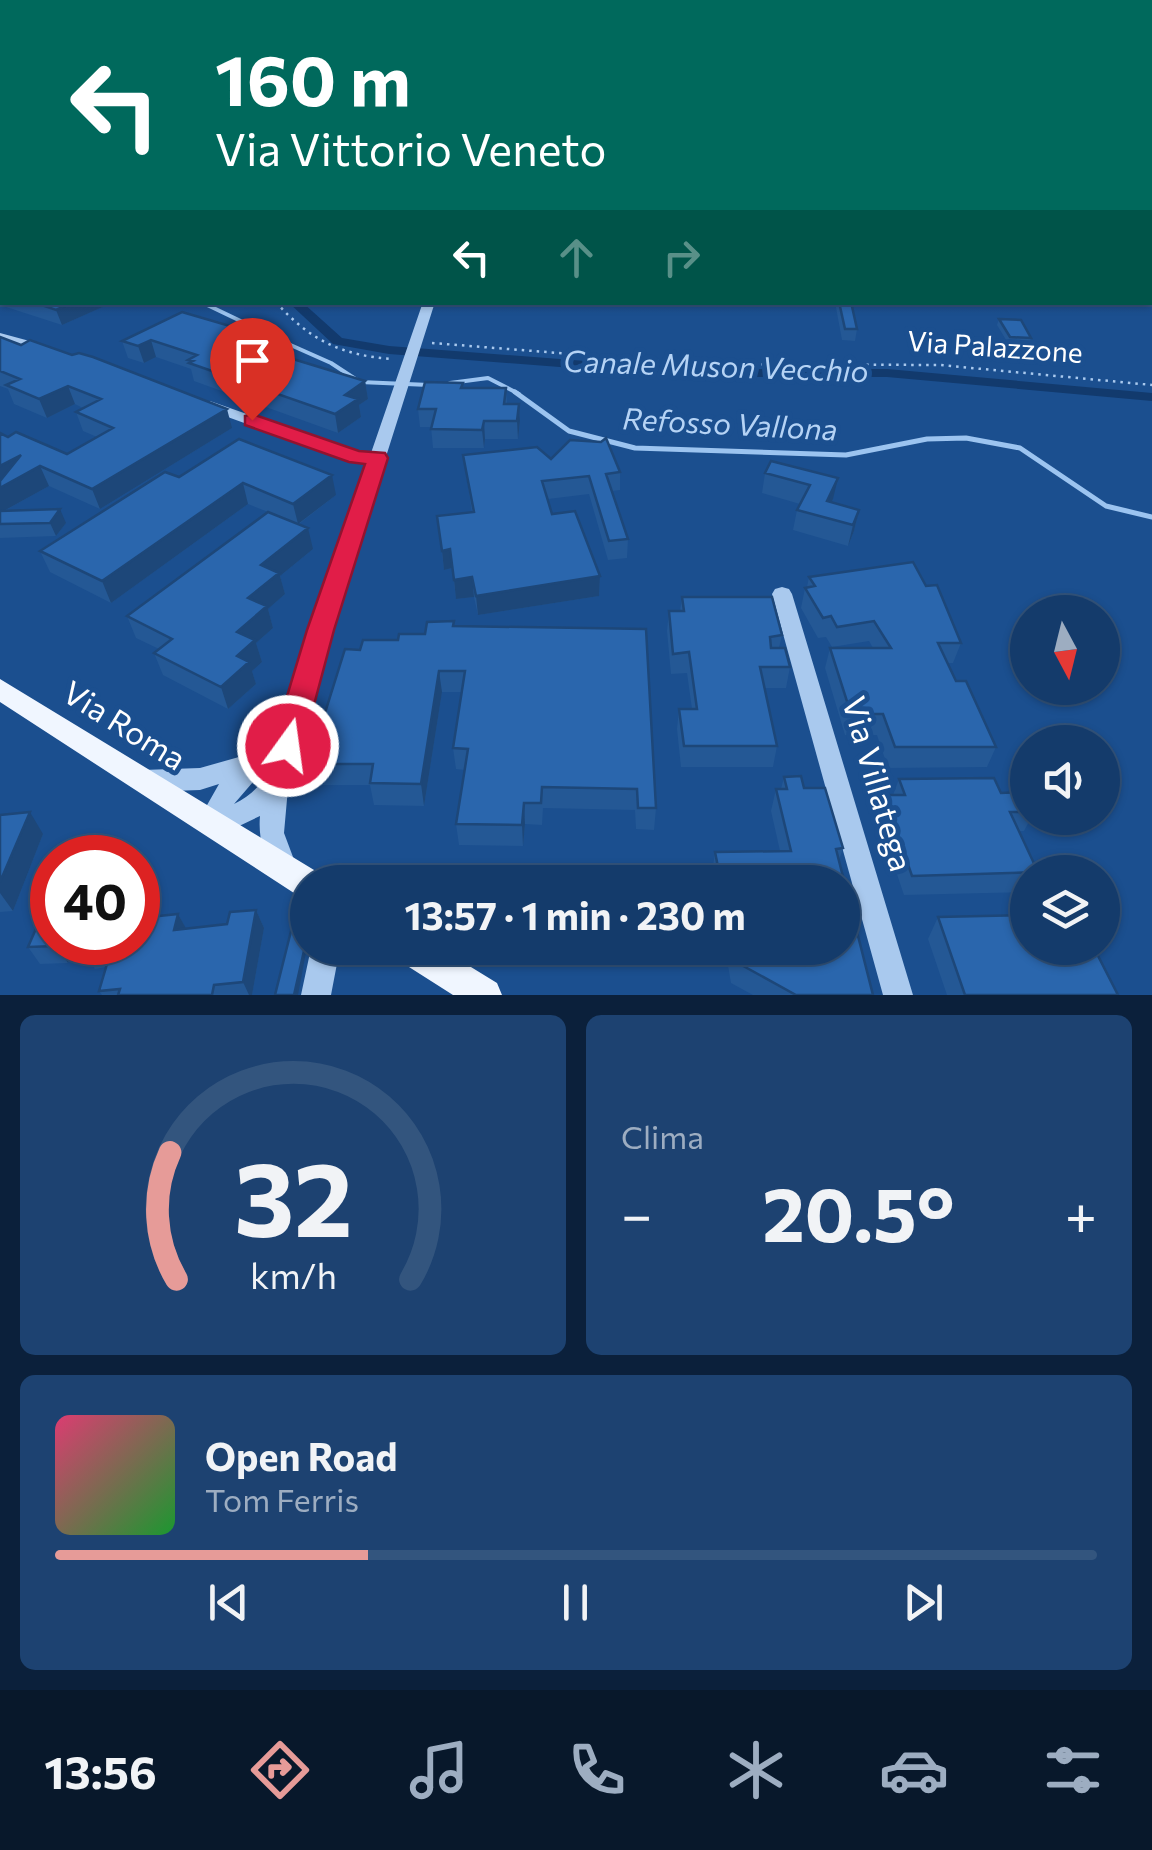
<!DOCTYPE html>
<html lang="it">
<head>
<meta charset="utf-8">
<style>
  :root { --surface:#143b6b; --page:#1d4271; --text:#f1f3f6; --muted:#9dadc1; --line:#33557e; --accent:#e69b98 }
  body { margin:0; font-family:Commissioner,sans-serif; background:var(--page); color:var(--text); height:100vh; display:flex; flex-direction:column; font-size:38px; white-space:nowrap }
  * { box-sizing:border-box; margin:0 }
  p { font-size:32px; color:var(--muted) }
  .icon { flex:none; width:55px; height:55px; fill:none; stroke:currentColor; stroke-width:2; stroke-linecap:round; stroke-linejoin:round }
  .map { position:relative; height:995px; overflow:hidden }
  .details { display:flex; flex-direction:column; gap:20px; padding:20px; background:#0b203b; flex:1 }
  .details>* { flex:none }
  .banner { position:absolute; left:0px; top:0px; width:1152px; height:305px; box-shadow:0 2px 8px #0004,0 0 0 2px var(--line); background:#00695c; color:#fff; overflow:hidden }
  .needle { width:65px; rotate:173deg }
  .controls { position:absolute; left:1010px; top:595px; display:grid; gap:20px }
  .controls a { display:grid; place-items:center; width:110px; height:110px; border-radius:50%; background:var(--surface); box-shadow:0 2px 8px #0004,0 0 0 2px var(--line); font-size:50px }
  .speed { position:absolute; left:30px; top:835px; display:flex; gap:20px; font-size:50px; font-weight:700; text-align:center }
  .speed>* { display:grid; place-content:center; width:130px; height:130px; border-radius:50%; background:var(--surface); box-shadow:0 2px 8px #0004,0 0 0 2px var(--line); line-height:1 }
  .speed .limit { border:15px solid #d22; background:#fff; color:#111 }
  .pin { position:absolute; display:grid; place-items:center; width:85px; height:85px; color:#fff; margin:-102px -42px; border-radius:50% 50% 50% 0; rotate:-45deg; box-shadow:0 0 10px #0007 }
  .pin .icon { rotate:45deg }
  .me { position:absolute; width:110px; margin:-55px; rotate:14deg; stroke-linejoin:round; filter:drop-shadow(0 0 8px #0008) }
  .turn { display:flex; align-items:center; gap:35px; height:210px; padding:0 50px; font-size:45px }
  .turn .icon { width:130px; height:130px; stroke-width:2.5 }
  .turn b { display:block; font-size:70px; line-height:85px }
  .lanes { display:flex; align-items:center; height:95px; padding:0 50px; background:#0003; justify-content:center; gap:50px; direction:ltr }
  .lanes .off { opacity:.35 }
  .big { font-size:75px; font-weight:700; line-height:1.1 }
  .details .tile { flex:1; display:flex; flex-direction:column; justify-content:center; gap:15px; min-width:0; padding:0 35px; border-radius:15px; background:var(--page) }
  .details .dial { align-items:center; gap:0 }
  .dial svg { height:260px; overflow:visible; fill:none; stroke:var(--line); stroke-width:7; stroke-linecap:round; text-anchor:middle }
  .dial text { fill:var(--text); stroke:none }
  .song { display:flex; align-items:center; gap:30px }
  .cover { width:120px; height:120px; border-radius:15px; background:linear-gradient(135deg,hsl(340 70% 55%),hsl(130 70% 35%)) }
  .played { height:10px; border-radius:5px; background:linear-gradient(90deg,var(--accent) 30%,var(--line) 30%) }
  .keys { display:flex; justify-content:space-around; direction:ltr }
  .heat { display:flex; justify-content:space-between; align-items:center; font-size:55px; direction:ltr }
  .details .tiles { flex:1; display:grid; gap:20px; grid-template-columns:1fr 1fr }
  .tile:last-child { grid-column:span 2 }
  .trip { position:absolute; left:290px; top:865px; width:570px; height:100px; border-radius:50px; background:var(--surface); box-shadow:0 2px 8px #0004,0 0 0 2px var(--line); font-weight:700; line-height:100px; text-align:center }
  .menu { display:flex; height:160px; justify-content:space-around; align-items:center; background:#08182b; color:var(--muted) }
  .menu .icon { width:70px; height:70px }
  .menu .on { color:var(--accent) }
  .menu b { font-size:45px; color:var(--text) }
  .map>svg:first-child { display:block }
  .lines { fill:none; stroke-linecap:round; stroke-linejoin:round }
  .stream-far1 { stroke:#9cc4f0; stroke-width:4 }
  .stream { stroke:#9cc4f0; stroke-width:5 }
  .canal { fill:#123a6d; fill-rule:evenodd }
  .path-far1 { stroke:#a9c9ee; stroke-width:2.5; stroke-dasharray:2.5 5; stroke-linecap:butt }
  .path { stroke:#a9c9ee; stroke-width:4; stroke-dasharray:8 11; stroke-linecap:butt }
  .minor { fill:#a9c9ee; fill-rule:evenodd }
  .major { fill:#f0f6ff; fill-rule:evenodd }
  .wall { fill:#245895 }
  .shaded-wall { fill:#1d4779 }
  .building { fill:#2a66ad; stroke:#1d4779; stroke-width:2.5 }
  .route { fill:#e11d48; stroke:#92132f; stroke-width:2.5 }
  .labels { text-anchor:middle; stroke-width:10; stroke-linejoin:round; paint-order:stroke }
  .street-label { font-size:28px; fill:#fff; stroke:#1b4f8f }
  .water-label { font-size:30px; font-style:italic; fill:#b5d3f5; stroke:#1b4f8f }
  .near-street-label { font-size:32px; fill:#fff; stroke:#1b4f8f }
</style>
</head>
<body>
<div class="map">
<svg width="1152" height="995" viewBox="0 0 1152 995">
  <rect width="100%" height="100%" fill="#1b4f8f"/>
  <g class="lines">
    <path class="stream-far1" d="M201,302L249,325
      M277,339L331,363L360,382L429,385
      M450,383L488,378L519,394"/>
    <path class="stream" d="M515,392L569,431L635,448L846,455L927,439L966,438L1020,448L1106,506L1152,517"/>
    <path class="canal" d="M0,194L2,195V201L0,200Z
      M288,302H302L342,338L389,346L689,369H887L1152,393V401L887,377H689L389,354L333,344Z"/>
    <path class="path-far1" d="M276,302C309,340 343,356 393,359
      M432,343L698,364L940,365L1152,385"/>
    <path class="path" d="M362,948L392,967"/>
    <path class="minor" d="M423,302H435L331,630L288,788L284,833L296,865L292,874L282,878L272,874C264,855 258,837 260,816L216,837L202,829L198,821L219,784L200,790L143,792L134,788L131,781L134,774L143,770L200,768L246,755L285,715L368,463L350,461L200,407L197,404L200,401H210L358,453H371ZM271,761C264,783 254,794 234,804Z
      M0,333L48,346L50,349L43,353L0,341Z
      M782,587L789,589L792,594L913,995H883L772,594L775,589Z
      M311,948H340L331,995H301Z"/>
    <path class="major" d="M0,679L319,873L323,882H308V899L297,895L0,702Z
      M393,948H440L497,983L502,995H453L398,960Z"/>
  </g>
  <path class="wall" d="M2,262V302H114L62,325L0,305V263Z
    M835,302H851L857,329L855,341L842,340Z
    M182,312L284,353L280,355L365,381L368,399L359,405L361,417L338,433L194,381L191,369L156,357L144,363L128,358L122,341Z
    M999,319L1031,338L1029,344L1008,343L997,325Z
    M0,337L232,428L100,509L49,486L4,511L66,523L56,536L0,538V433L67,454L97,437L83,431L76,412L83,408L75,404L47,418L14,404L8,389L0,386Z
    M463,383V388H506L507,404H519L520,421L518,439H485L484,448H433L431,427H420L418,409Z
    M239,439L336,495L299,524L313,549L280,576L285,594L268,609L273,628L256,643L262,662L252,671L256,684L228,709L163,675L154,653L159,649L136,638L127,616L278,516L248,504L111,603L50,572L40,551L179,477Z
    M463,455L551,459L620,472V490L612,491L628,539L627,558L608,560L589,494L548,499L552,514L600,576L599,596L478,615L474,597L456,599L452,568L444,570L437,516L472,512Z
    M771,461L833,499L831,503L859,510L854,531L848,546L793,530L797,510L800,504L762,493L765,473Z
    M809,577L926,586L961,643L953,663H947L956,681L996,747L987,767L888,768L877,735H845L825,668L830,648H873L869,641L832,647L826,637L818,638L801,608L805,588L807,587Z
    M682,597L782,635L779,648L790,667L786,688H764L777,746L773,767H681L677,729L679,709H692L687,673L671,674L667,631L669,611H680Z
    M454,621V626L646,629L656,808L654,830L636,829L635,810L543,808L542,825L525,824L523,846L459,845L456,824L465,770L456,769L453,748L462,692H442L424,806L374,805L370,785H316L309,764L360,650L425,634Z
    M784,777L804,788L843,848L839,860L873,995H753L731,983L725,948H842V882H713L712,874L715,852L780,851L771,811L776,789H781Z
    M899,779L1028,797V818H1031L1024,831H1019L1028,872V892L904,895L877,815L884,795H893Z
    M0,815L43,834L13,911L0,912Z
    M52,866V942H138L178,914L186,929L227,924L256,910L264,928L252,995H102L99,991L106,967L95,969L83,951H72L68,963L40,964L28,947L40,920L33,909Z
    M938,917L1118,995H947L928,939Z"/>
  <path class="shaded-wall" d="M73,302H114L62,325L56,310Z
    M280,336L284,353L261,365L257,348Z
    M151,340L156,357L144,363L138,346Z
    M365,381L368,399L359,405L361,417L338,433L335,414L345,395Z
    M68,386L75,404L47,418L39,399Z
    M519,404L520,421L518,439L517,421Z
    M227,409L232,428L100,509L92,489Z
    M484,421L485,439L484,448L482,430Z
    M21,455L40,466L49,486L0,513V466Z
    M332,475L336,495L298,524L293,504Z
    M838,478L833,499L825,517L827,501Z
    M243,483L248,504L111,603L102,581Z
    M60,509L66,523L56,536L50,523Z
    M859,510L854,531L848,546L853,525Z
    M308,528L313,549L280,576L285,594L268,609L273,628L256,643L262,662L252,671L256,684L228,709L221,687L237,656V632L261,565Z
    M450,549L452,568L444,570L442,551Z
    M600,576L599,596L478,615L476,596Z
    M472,577L474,597L456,599L454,580Z
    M439,671L442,692L424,806L421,784Z
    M524,803L525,824L523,846L522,825Z
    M30,812L43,834L13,911L0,893V882Z
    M256,910L264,928L252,995H249L243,982Z
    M178,914L188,932L174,930Z
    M308,933L307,947L298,995H294Z
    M58,942H66L72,951L68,963L56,946Z"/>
  <path class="building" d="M2,262V293L0,292V263Z
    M33,302H73L56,310Z
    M839,302H851L857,329H845Z
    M182,312L233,327L247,321L280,336L257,348L365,381L345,395L358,399L335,414L189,363L193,361L188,360L197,355L151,340L138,346L122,341Z
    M999,319L1021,320L1031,338L1010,337Z
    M0,337L21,345L30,340L72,355L79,353L93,357L227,409L92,489L40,466L0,488V481L21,455L0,466V433L8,437L16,432L67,454L113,428L76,412L101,399L68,386L39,399L6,385L20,379L0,371Z
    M425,382L463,383L461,388H506L504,404H519L517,421H484L482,430L431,429L436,409H418Z
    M606,438L620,472L606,474L628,539L609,541L589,476L542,481L552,514L575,511L600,576L476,596L472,577L454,580L450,549L442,551L437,516L474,512L463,455L537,447L551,459L570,440L601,442Z
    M239,439L332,475L293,504L243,483L102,581L40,551L165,472L179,477Z
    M771,461L838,478L827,501L859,510L853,525L797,510L810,485L765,473Z
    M60,509L50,523L0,524V511Z
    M268,512L308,528L261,565L279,573L248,598L267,606L237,632L255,640L237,656L249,662L221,687L154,653L172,639L127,616Z
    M913,562L926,586L937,585L961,643H938L956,681H966L996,747H895L883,714H851L830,648H891L874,621L837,627L831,616L823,618L805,588L815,586L809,577Z
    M682,597H772L782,635L770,637L771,648H785L790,667H760L777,746H684L679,709H697L689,652L673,654L669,611H684Z
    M454,621L453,626L646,629L656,808H638L637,789L542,787L541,803H524L522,825L456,824L468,749L453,748L465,671H439L421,784L370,783L373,764H309L345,649L360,650L363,640H398L399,634H425L427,622Z
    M801,776L804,788H825L843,848L836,849L873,995H796L736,962L733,948H842V882H721L715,852L791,851L776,789H787L784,777Z
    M994,778L1001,793L1025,792L1028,797V812H1010L1038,872L912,876L884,795H905L899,779Z
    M30,812L0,882V815Z
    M52,866V942H58L56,946L28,947L45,908L33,909Z
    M256,910L243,982L214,985L212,995H118L120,989L99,991L112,947L83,951L85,942H138V918H140L178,914L174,930L227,924L230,912Z
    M1028,915V948H1094L1118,995H965L938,917Z
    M308,919V933L294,995H275L293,923Z"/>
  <linearGradient id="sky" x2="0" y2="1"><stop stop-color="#0f2b4f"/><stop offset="0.56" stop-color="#39639b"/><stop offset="1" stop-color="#39639b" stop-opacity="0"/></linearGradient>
  <rect width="1152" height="314" fill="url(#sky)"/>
  <path class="route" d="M252,414L359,451L385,453L388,458L334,630L303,746L299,756L288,759L277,756L272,746L307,630L365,464L349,462L245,425V416Z"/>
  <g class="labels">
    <g class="street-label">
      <text transform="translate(995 347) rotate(4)" y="10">Via Palazzone</text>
    </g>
    <g class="water-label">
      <text transform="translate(716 367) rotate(2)" y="10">Canale Muson Vecchio</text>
      <text transform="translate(730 425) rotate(3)" y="10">Refosso Vallona</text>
    </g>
    <g class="near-street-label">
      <text transform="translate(124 726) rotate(32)" y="11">Via Roma</text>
      <text transform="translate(877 784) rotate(74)" y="11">Via Villatega</text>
    </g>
  </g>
</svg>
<div class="controls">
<a><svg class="needle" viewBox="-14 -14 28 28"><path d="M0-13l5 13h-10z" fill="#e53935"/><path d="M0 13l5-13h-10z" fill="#9dadc1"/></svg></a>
<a><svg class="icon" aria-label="sound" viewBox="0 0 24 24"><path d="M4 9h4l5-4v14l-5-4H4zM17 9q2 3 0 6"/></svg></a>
<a><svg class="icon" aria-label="layers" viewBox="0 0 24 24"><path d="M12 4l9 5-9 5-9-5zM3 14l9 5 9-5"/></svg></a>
</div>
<div class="speed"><div class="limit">40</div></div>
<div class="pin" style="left:252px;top:420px;background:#d93025"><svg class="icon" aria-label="arrive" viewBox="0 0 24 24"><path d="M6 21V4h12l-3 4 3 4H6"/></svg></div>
<svg class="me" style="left:288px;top:746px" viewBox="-20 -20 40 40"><circle r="17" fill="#e11d48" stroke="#fff" stroke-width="3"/><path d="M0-11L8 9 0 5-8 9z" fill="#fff"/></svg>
<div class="trip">13:57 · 1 min · 230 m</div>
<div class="banner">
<div class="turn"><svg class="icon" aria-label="left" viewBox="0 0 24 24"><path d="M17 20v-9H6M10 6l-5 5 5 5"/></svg><div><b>160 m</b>Via Vittorio Veneto</div></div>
<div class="lanes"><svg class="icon" aria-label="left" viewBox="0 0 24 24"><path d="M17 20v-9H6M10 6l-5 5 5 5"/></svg><svg class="icon off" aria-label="ahead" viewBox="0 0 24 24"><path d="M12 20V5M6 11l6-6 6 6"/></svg><svg class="icon off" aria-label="right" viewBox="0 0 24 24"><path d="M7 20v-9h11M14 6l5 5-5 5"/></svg></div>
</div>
</div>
<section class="details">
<div class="tiles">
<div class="tile dial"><svg viewBox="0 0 100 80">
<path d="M14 69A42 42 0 1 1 86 69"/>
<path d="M14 69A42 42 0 0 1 12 30" stroke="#e69b98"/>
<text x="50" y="56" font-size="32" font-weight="700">32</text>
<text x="50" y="72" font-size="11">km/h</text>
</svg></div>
<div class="tile"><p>Clima</p>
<div class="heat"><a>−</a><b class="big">20.5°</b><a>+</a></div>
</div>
<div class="tile">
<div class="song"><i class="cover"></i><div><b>Open Road</b><p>Tom Ferris</p></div></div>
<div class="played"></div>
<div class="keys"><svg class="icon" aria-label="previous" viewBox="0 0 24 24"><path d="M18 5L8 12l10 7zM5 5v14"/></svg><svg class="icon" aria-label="pause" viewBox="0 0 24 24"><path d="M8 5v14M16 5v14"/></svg><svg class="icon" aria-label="next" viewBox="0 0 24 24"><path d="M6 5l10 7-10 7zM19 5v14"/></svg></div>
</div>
</div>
</section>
<nav class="menu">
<b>13:56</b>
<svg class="icon on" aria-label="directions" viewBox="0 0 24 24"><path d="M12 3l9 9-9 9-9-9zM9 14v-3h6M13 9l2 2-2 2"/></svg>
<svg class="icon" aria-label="music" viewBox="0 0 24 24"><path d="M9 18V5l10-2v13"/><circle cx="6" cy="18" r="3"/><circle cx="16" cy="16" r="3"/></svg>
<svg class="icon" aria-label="phone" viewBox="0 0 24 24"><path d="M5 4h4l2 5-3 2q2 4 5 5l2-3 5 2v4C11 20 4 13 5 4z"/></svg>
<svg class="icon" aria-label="climate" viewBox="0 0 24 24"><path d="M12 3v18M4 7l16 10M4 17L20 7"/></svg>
<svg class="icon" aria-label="car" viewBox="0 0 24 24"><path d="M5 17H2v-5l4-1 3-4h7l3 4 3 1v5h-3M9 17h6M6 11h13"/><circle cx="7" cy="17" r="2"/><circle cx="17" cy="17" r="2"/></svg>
<svg class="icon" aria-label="filters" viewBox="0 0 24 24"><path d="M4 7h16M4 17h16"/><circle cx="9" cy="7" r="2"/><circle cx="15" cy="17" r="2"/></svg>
</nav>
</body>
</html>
